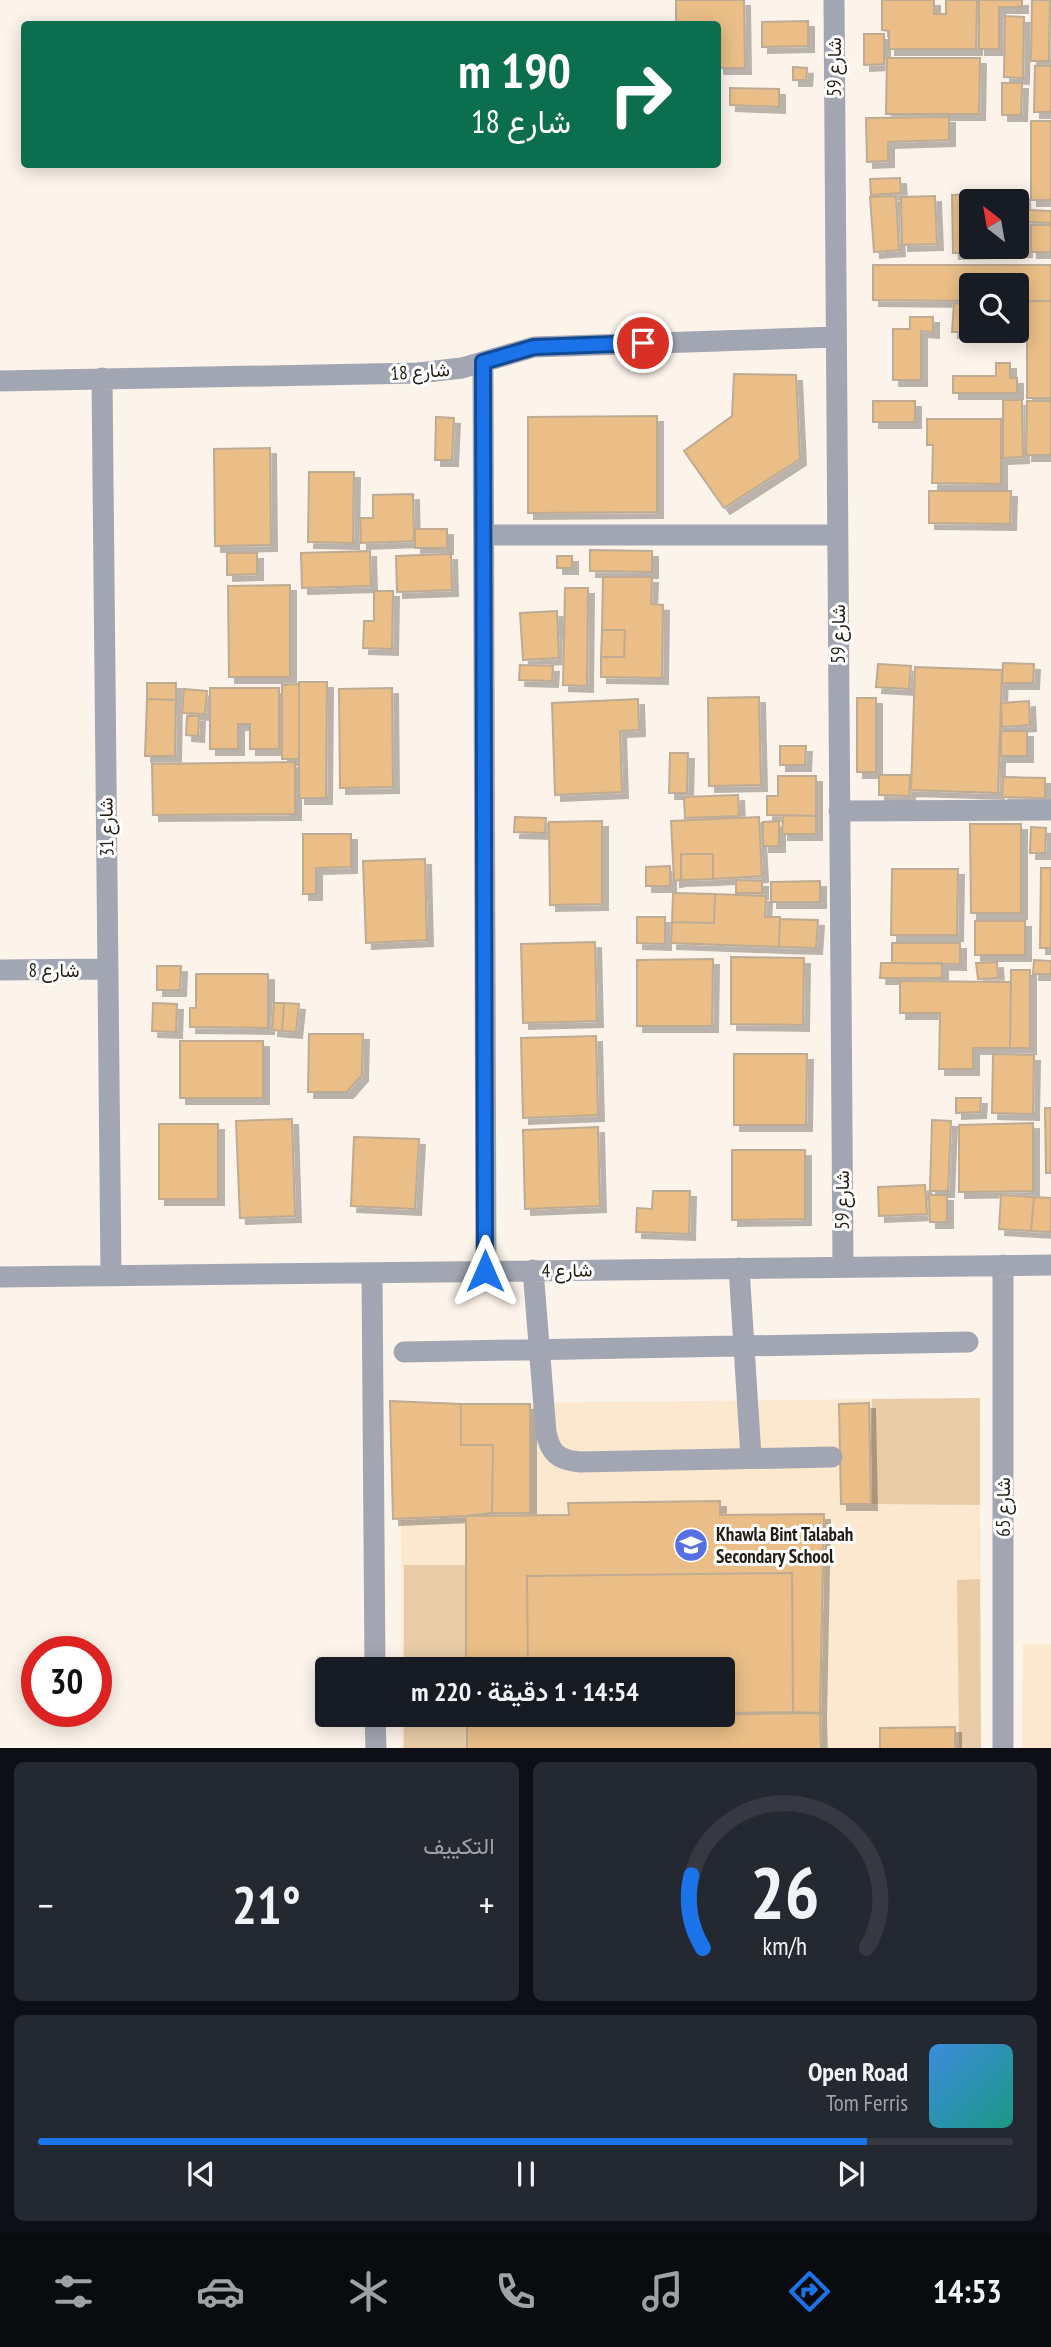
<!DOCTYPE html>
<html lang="ar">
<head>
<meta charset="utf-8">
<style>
  :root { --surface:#171b24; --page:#242831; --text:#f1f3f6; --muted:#9ea1a6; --line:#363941; --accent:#1a73e8 }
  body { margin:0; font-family:"PT Sans Narrow",Vazirmatn,sans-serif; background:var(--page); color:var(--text); direction:rtl; height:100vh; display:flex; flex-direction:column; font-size:26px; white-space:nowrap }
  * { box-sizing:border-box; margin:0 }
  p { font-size:23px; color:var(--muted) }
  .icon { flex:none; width:38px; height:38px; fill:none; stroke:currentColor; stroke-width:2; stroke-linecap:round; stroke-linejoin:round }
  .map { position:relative; height:1748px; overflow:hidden; direction:ltr }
  .drawer { display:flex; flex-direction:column; gap:14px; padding:14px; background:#0d0f14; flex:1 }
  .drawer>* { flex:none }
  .guide { position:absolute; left:21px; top:21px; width:700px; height:147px; border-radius:7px; box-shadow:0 4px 18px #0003; direction:rtl; background:#0b6e4f; color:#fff; overflow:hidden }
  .needle { width:46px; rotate:329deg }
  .tools { position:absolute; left:959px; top:189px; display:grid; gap:14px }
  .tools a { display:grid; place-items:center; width:70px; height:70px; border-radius:7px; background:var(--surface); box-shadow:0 4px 18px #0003; font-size:35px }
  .speed { position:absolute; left:21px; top:1636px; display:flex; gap:14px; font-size:35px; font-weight:700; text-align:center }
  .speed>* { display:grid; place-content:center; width:91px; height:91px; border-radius:50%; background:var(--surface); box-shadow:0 4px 18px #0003; line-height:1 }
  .speed .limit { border:10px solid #d22; background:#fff; color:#111 }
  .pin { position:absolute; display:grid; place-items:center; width:60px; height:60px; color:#fff; margin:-30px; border:4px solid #fff; border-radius:50%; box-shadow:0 2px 7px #0007 }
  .me { position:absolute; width:77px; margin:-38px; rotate:0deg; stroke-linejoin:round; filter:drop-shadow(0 0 5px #0008) }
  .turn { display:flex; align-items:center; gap:24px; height:147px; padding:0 35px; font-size:32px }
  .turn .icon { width:91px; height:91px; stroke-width:2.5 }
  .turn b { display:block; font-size:49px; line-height:60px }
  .big { font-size:52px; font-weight:600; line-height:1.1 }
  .drawer .widget { flex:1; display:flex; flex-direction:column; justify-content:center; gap:10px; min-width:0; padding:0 24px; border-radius:10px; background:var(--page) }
  .drawer .dial { align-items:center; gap:0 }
  .dial svg { height:182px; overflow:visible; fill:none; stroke:var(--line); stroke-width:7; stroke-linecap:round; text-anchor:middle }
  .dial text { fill:var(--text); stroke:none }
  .song { display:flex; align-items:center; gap:21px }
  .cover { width:84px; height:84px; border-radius:10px; background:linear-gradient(135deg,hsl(210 70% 55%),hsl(170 70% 35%)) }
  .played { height:7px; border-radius:4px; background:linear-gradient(90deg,var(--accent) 85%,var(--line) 85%) }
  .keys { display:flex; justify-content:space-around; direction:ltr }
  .heat { display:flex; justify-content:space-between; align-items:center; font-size:38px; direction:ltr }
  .drawer .tiles { flex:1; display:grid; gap:14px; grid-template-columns:1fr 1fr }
  .widget:last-child { grid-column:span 2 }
  .trip { position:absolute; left:315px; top:1657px; width:420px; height:70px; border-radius:7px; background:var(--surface); box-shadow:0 4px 18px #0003; font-weight:600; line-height:70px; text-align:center; direction:rtl }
  .tabs { display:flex; height:112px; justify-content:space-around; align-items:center; background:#090b0e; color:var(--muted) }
  .tabs .icon { width:49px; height:49px }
  .tabs .active { color:var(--accent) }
  .tabs b { font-size:32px; color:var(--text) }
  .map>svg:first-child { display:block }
  .built { fill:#fce8cf }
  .green { fill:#e9cca7 }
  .building { fill:#eabe86; stroke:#beab94; stroke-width:2; fill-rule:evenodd; filter:url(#shadow) }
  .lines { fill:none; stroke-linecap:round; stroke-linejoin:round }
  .minor { stroke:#a2a6b2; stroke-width:21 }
  .route-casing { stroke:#114b97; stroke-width:18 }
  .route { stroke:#1a73e8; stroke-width:12 }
  .labels { text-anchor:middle; stroke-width:6; stroke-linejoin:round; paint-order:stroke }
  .street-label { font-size:19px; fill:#241d14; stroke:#fff }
  .poi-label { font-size:19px; font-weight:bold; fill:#241d14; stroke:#fff; text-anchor:start }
</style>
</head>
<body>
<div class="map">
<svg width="1051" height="1749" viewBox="0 0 1051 1749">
  <defs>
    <filter id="shadow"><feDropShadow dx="6" dy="6" stdDeviation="0" flood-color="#0004"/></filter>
  </defs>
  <rect width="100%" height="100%" fill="#fcf4eb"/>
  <path class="built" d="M980,1398L981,1748H402V1715H723V1670L402,1669L400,1404Z
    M1023,1644H1051V1748H1022Z"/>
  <path class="green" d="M980,1398V1505L871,1504L872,1399Z
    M404,1565H466V1669L404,1670Z
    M980,1579L981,1748H959L957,1580Z
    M404,1715H467V1748H404Z"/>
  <path class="building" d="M676,0H744L745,68H718V24H676Z
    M882,0H934V14H946V0H977L976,49H889V31L882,30Z
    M979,0H1022V7H999V49H979Z
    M1032,0H1050L1049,61H1031Z
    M1005,16L1024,17L1023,78L1004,77Z
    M808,21V46L762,47V22Z
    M864,34H884V64L864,65Z
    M887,58H980L979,114H886Z
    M1035,66H1051V112H1034Z
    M793,67L807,68L806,80H793Z
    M1002,83H1022L1021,115H1002Z
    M730,88L779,89V107L730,105Z
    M949,117V140L888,142V161L867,162L866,118Z
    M1031,121H1051V200H1031Z
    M900,178L901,193L871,195L870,179Z
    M1024,193L1026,251L953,253L952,195ZM971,201H1017V247H971Z
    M896,196L899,250L874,252L870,197Z
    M935,196L937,244L902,245L901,197Z
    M1028,210L1051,211V223L1027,222Z
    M1031,225H1051V252H1031Z
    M873,265H1051V301H1017V285H971V301L873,300Z
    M1027,301H1051V398H1027Z
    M954,303L964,304L963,332H952Z
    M910,317H933V332L921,331V380H893V329H910Z
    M996,363H1010V378H1017V393H953V376H996Z
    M734,374L796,375L800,459L724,508L684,451L732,416Z
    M1003,400H1022L1023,457L1003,458Z
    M873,401H915V422H873Z
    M1027,401H1051V455H1026Z
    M657,416V512L528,513V417Z
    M436,417L454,418L452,460H435Z
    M927,419H1001V484L932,483L933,445H927Z
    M270,448L271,545L215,546L214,449Z
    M309,472H354L353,543L308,542Z
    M929,491H1011L1010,524L929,523Z
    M413,494L414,541L361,543L360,518H373V495Z
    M415,529H447V548H415Z
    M590,550L652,551V572L590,571Z
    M370,551L371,586L302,588L301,553Z
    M227,553H257V574L227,575Z
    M451,554L452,590L397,592L396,556Z
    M557,556H572V568H557Z
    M603,577H652L651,604L663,605L662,678L601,677V657H624L625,630H602Z
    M290,585V677H229L228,586Z
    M565,588H588L587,686L563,685Z
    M374,591H393L392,649L363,648L364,621H374Z
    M557,611L559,658L523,660L520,613Z
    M602,630H625L624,657H601Z
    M1003,663L1034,664L1033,683H1002Z
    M878,664L911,666L909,689L876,687Z
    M520,665L553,666L552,681L519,680Z
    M915,667L1002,670L998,793L911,790Z
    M299,682H327L326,798H299Z
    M147,683H176V700L147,699Z
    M299,684V759H282V685Z
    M210,688H279V749H250V724H238V749H210Z
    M392,688L393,787L340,788L339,689Z
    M184,689L207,691L205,714L182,713Z
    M759,697L761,785L709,786L708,698Z
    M857,698H876V772H857Z
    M147,699L176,700L175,756H145Z
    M638,699L639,730L620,731L622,792L555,795L552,703Z
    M1029,701L1030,725L1002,727L1001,703Z
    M187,716H199L198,736L186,735Z
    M1001,731H1027V756H1001Z
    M780,746H806L805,765H780Z
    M670,753H688L687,793H669Z
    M295,762V814L153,815L152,764Z
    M879,775H910L909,796L879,795Z
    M778,776H816V816L767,815V796H778Z
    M1003,777L1045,778V798L1002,797Z
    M738,795L739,816L685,818L684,797Z
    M783,815L816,816V834H782Z
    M515,817L546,818L545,833L514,832Z
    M759,817L762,876L713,879V854H681V880L674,881L671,821Z
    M602,821V904L550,905L549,822Z
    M779,821V846H763V822Z
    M970,824H1021V913H971Z
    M1031,827L1046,828L1045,853H1030Z
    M303,834H351V867L316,868V894H303Z
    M681,854H713V879L681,880Z
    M425,859L427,940L366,943L363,861Z
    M670,866V886H646V867Z
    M1041,868H1051V948H1040Z
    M892,869H958L957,935H891Z
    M736,880L762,881V893H736Z
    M820,881V902H771V882Z
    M673,893L715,894L714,923L672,922Z
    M715,894L766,896L765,917H780L779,947L671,943L672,922L714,923Z
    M637,917H665V944L637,943Z
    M780,919L818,920L816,948L779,947Z
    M975,921H1025V955H975Z
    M595,942L597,1021L523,1023L521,944Z
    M892,943H960V964L892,963Z
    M731,957L804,958L803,1025L731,1024Z
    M713,959L712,1026H637V960Z
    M1034,960L1051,961V974H1033Z
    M997,962L998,978L978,979L976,963Z
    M881,963H942V978H880Z
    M157,966H181L180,990H157Z
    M1011,970H1030V1048H1010Z
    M196,974H268V1028L190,1027V1008H196Z
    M900,981L1011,982L1010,1048H973V1069H939L940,1013H900Z
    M153,1003L177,1004L176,1032L152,1031Z
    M274,1003H284L282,1031L272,1030Z
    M284,1003L299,1004L296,1032L282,1031Z
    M309,1034H363L362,1075L347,1092H308Z
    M596,1036L598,1115L523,1118L521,1038Z
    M180,1041H263V1098H180Z
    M734,1054H807L806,1125H734Z
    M993,1054L1034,1055L1033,1114L992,1113Z
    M956,1098H981L980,1112L956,1113Z
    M1045,1108H1051V1173H1046Z
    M292,1119L295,1216L240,1218L236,1121Z
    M932,1120L951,1121L948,1191H930Z
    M1033,1123V1191L959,1192V1125Z
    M159,1124H218V1199H159Z
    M598,1127L600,1206L525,1209L523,1130Z
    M354,1137L419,1139L415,1209L351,1206Z
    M732,1150H805V1219L732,1220Z
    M925,1185L927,1214L879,1216L878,1187Z
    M653,1191H690L689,1234L636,1232L637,1208L652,1209Z
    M929,1195H947V1222H930Z
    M1001,1195L1034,1197L1031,1231L999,1229Z
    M1034,1197L1051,1198V1232L1031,1231Z
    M390,1401L461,1404V1445H493L492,1513L466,1516L393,1519Z
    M869,1403L871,1504H841L839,1404Z
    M461,1404H530V1513H492L493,1445H461Z
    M720,1501V1515L824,1514L820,1713L793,1712L792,1573L527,1576L528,1670H466V1516L569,1515L568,1503Z
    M792,1573L793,1712L723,1713V1670H528L527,1576Z
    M820,1713L821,1749H467V1717Z
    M955,1727V1749H880V1728Z"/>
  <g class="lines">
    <path class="minor" d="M834,0L843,1267
      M483,362L486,1271
      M102,378L111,1276
      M0,381L418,373L462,368L534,347L836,337
      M484,535H837
      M839,811L1051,810
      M0,970L107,969
      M1003,1265V1749
      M739,1268L751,1457
      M533,1270L546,1432C550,1453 558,1460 580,1462L832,1457
      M372,1274L375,1670
      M0,1277L1051,1265
      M404,1352L968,1342
      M375,1715L376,1749"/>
  </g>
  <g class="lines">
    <g class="route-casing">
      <path id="route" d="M485,1271L483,362L534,347L643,343"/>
    </g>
    <use href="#route" class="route"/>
  </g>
  <defs>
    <g id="school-disc" transform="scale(1.75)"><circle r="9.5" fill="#556fe5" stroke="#fff"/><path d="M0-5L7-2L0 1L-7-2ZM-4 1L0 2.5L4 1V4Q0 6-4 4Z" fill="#fff"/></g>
  </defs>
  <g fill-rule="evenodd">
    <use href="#school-disc" x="691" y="1545"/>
  </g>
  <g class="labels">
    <g class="street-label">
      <text transform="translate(834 67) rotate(-90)" y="7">شارع 59</text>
      <text transform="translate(420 371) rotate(-4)" y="7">شارع 18</text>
      <text transform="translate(838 634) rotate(-90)" y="7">شارع 59</text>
      <text transform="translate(106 827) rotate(-91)" y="7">شارع 31</text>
      <text x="54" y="977">شارع 8</text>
      <text transform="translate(842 1200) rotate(-90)" y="7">شارع 59</text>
      <text transform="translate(567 1270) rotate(-1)" y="7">شارع 4</text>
      <text transform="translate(1003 1507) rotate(-90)" y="7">شارع 65</text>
    </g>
    <g class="poi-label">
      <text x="716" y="1541">Khawla Bint Talabah<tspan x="716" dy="22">Secondary School</tspan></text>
    </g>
  </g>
</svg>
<div class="tools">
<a><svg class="needle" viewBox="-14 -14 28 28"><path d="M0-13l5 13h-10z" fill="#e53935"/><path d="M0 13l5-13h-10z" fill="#9ea1a6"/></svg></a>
<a><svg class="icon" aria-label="search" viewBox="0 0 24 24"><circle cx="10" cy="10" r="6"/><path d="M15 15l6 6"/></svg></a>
</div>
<div class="speed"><div class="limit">30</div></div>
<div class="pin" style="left:643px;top:343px;background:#d93025"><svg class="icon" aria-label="arrive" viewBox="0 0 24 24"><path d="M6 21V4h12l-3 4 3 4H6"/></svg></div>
<svg class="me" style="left:485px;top:1271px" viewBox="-20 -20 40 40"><path d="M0-17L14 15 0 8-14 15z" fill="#1a73e8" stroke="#fff" stroke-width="4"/></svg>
<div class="trip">14:54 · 1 دقيقة · 220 m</div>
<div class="guide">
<div class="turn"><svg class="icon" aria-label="right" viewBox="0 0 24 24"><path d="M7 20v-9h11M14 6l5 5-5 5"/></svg><div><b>190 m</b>شارع 18</div></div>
</div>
</div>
<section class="drawer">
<div class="tiles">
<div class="widget dial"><svg viewBox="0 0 100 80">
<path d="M14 69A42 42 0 1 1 86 69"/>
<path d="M14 69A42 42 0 0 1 9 37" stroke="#1a73e8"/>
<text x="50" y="56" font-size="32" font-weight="700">26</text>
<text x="50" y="72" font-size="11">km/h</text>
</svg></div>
<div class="widget"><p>التكييف</p>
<div class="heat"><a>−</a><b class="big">21°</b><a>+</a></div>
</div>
<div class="widget">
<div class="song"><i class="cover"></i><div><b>Open Road</b><p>Tom Ferris</p></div></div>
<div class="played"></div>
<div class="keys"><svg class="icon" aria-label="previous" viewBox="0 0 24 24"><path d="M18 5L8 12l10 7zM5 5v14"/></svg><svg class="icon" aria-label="pause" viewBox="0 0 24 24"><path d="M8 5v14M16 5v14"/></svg><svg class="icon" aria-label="next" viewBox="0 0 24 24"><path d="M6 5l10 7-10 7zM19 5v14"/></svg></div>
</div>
</div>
</section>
<nav class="tabs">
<b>14:53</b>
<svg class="icon active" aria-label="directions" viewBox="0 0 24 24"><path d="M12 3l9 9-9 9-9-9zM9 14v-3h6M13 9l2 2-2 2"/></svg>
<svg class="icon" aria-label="music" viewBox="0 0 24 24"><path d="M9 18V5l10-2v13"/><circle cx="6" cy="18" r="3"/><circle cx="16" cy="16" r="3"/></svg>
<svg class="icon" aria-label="phone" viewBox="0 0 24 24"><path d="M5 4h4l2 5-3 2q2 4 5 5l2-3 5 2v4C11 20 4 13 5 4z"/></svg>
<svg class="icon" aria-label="climate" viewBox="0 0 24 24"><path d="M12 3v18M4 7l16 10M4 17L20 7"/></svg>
<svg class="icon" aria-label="car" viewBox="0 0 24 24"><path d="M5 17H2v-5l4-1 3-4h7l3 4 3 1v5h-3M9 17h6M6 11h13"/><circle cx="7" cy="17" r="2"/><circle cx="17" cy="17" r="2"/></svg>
<svg class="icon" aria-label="filters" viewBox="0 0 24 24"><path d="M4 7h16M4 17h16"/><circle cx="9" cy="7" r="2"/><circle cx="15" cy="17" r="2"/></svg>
</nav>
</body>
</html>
